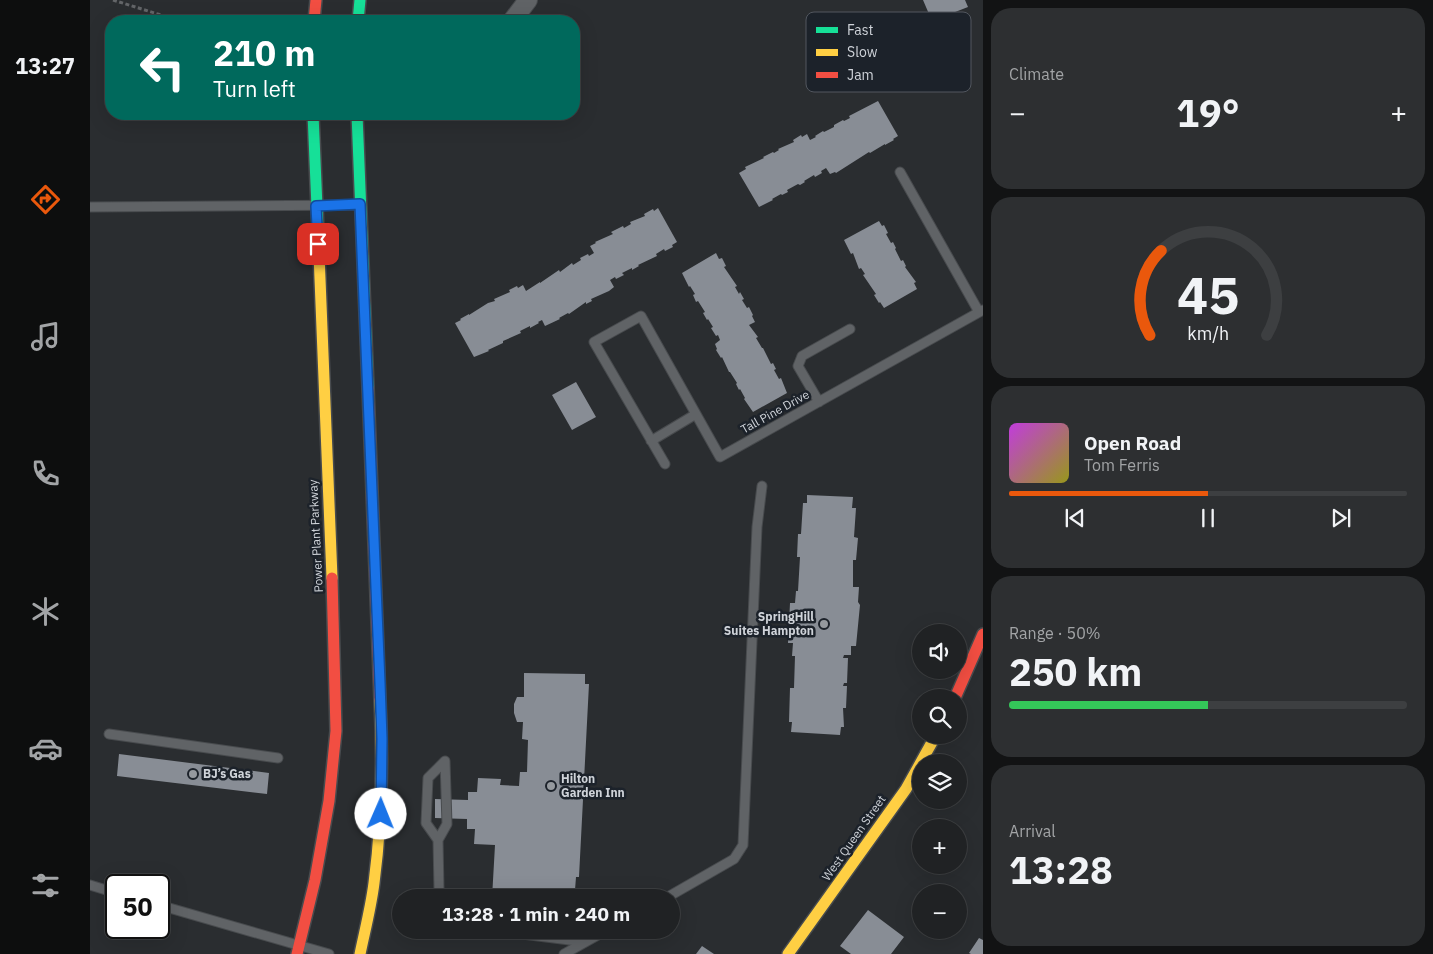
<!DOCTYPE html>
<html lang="en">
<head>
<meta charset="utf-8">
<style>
  :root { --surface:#202224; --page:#2d2f31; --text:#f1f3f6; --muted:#a2a4a6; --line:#3d3f41; --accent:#ea580c }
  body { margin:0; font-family:"IBM Plex Sans",sans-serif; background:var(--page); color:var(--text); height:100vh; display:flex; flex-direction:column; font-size:19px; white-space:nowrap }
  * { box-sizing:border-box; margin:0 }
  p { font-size:16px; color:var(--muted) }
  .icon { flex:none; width:28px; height:28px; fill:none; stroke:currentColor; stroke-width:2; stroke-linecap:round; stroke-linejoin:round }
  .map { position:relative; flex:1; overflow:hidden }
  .sheet { display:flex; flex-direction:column; gap:8px; padding:8px; background:#121314; width:450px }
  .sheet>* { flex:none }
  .hud { position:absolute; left:15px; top:15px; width:475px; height:105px; border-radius:20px; box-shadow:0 5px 20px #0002,0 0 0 1px var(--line); background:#00695c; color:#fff; overflow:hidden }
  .buttons { position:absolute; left:822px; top:624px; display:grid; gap:10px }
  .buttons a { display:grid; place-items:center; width:55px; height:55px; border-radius:50%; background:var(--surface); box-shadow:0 5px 20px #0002,0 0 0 1px var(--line); font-size:25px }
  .speed { position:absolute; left:15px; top:874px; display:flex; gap:10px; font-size:25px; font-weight:700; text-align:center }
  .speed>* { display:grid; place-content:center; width:65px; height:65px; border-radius:50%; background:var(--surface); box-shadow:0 5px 20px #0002,0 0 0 1px var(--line); line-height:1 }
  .speed .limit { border:2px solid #111; border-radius:8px; background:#fff; color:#111 }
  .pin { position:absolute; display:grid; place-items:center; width:42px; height:42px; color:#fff; margin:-21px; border-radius:10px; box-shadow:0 2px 8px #0006 }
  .me { position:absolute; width:55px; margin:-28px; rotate:1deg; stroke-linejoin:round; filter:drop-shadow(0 0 4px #0008) }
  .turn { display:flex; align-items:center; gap:18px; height:105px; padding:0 25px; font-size:22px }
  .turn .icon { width:65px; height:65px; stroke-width:2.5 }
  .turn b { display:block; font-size:35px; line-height:42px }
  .big { font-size:38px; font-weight:800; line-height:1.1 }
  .sheet .tile { flex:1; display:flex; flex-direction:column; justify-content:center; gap:8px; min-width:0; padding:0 18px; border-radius:20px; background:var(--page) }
  .sheet .dial { align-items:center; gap:0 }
  .dial svg { height:130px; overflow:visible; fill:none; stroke:var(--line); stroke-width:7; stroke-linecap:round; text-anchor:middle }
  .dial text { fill:var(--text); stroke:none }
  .song { display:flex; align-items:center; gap:15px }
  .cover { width:60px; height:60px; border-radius:8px; background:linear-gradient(135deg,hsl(290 70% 55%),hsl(60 70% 35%)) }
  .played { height:5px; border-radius:2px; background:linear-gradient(90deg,var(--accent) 50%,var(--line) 50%) }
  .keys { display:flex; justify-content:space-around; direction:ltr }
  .heat { display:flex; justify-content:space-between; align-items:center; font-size:28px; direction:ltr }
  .charge { height:8px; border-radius:4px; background:linear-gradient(90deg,#34c759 50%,var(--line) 0) }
  .trip { position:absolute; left:302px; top:889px; width:288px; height:50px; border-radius:25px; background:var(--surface); box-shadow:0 5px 20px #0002,0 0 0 1px var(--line); font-weight:800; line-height:50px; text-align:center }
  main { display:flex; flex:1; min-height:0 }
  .tab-bar { display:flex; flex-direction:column; width:90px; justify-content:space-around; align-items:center; background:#0d0e0e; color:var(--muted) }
  .tab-bar .icon { width:35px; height:35px }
  .tab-bar .selected { color:var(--accent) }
  .tab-bar b { font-size:22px; color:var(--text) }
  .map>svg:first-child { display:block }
  .building { fill:#888d95 }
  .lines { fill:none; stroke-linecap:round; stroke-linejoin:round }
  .lane-casing { stroke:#484b4e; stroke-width:11 }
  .street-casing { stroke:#484b4e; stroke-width:20 }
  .fast-casing { stroke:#484b4e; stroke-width:14 }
  .slow-casing { stroke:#484b4e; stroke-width:14 }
  .jam-casing { stroke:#484b4e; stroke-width:14 }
  .path { stroke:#636568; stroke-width:3; stroke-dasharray:4 2.5; stroke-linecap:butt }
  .lane { stroke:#606366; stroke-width:9 }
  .street { stroke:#606366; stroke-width:18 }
  .fast { stroke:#16e098; stroke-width:11 }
  .slow { stroke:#ffcf43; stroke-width:11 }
  .jam { stroke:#f24e42; stroke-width:11 }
  .route-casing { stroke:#114b97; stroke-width:12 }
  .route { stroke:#1a73e8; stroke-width:9 }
  .poi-dot { fill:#95999e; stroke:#1c222a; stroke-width:2 }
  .labels { text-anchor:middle; stroke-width:5; stroke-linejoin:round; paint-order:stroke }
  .street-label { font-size:12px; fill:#cfd3d9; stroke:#1c222a }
  .poi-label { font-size:12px; font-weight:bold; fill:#cfd3d9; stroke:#1c222a; text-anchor:start }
  .key { fill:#1c222a; stroke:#52575f; stroke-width:1 }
  .key-label { font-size:14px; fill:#cfd3d9 }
</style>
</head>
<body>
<main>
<nav class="tab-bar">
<b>13:27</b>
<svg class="icon selected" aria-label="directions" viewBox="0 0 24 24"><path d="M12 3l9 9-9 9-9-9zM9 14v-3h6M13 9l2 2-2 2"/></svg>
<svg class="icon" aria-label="music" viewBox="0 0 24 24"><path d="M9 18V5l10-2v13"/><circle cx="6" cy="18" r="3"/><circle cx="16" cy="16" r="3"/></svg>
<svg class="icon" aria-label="phone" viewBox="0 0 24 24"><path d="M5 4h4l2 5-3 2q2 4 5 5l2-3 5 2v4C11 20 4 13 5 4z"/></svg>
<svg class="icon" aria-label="climate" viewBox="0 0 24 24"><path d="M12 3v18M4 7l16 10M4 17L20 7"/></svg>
<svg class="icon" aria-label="car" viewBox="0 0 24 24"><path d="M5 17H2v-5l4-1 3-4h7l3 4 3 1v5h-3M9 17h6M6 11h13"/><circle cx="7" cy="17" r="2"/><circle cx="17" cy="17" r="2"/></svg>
<svg class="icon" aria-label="filters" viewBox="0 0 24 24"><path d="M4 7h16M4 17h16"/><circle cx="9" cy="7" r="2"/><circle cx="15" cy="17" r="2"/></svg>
</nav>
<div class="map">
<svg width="893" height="954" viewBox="0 0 893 954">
  <rect width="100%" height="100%" fill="#2a2d30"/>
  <path class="building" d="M833,0H875L878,7L842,21Z
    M788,101L808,136L803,139L804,140L795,145V144L780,153L779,152L746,173L745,172L740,174L736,168L731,171L732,173L725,177L724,175L714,181L715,182L710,185L708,184L697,190L698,192L692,195L691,194L682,199L683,200L669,207L649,173L656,169L655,167L674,158L673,157L683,152L684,153L689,150L688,149L704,142L703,140L711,135L712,137L717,134L720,140L726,137L725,136L733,131L734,132L744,127V125L753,120L754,121L760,118L759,116Z
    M568,208L587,242L582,245L583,247L575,251L574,249L566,254L567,256L548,265L549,266L542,270V268L532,273L534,275L526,279L525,277L520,280L524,287L519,291L501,299L502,301L496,304V302L479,314L478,313L469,318L470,319L455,326L452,320L448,322L449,323L440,328V326L430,331L431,333L413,341V343L398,350L399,351L384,357L365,323L371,320L370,319L379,314V315L398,303L405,301L404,299L420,292L419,290L427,286L428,288L433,285L436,291L450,282V283L469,270L470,272L482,263L483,265L491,260L490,258L498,254L499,256L504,253L500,246L506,243L505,242L523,234L521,232L533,226L534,228L541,224L540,222L555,216L554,214L563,209L564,211Z
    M789,221L792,226L794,225L798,233L796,234L801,243L803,242L806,248L805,249L811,261L813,260L816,266L815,267L826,282L824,283L827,289L794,308L790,302L789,303L784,295L786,294L773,275L775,274L771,268L769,269L763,253L761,254L754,240Z
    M626,253L629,259L632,258L636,266L634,267L647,286L645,287L649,294L650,292L654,299L652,300L657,308L659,307L663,315L662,316L665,322L659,325L668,337L666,338L672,348H673L681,364L683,363L686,369L684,370L689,379L691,378L697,393L663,412L654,399L655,398L650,389L649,390L646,384L647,383L640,372H639L632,357L631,358L626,350L627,349L625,344L630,340L628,335L626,336L621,328L623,327L618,319L617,320L613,313L615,312L608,301L606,302L603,295L605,294L600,286L599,287L592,273Z
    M486,382L506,417L482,430L462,395Z
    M717,495L763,497L762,508H766L764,537L768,538L766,560H763V587H769L768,602L770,605L766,646H761V655H754L753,658H758L757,683H754L753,686H757L756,708H753L754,727H751L750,735L701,732L702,722H699L700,688H704L705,656H702L703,643H698L700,603H705L706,591H708L710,557H707L708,534H711L713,503H717Z
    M434,673L495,674V684H499L489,877H486L485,890H480V898H402L405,845L384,844L385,829H377V819L345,818V799L378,800V792H387L388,778L411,779L410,785L429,786L430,772H437L438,740L432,739L433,722H427L424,713V704L427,697H434Z
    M29,754L179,773L177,794L27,776Z
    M778,910L814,937L801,954H761L750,946Z
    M889,938L893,940V954H881L879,953Z
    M612,946L624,954H606Z"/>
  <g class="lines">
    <g class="lane-casing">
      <path id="lane" d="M810,172L889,312
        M0,207L270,205
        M729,402L708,366L712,356L760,329
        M561,441L606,414
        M575,464L504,342L551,316L630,457L893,310
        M19,734L188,758
        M348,840L357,824L355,761
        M0,885L26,893
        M351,898L349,890L348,840L336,823L338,778L355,761
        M576,898L644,859L653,845L667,527L672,486
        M69,905L239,954
        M401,930L495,942
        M474,954L517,930"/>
    </g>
    <g class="street-casing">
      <path id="street" d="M422,21L438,0"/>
    </g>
    <g class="fast-casing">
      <path id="fast" d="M268,21L270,0
        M223,114L229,254
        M267,114L278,388"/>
    </g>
    <g class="slow-casing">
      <path id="slow" d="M229,254L242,578
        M270,954C275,930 281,907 284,883C292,822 293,761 290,700
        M698,954L816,789L846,735"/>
    </g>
    <g class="jam-casing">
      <path id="jam" d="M224,21L226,0
        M278,388L290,700
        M865,698L893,634
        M207,954L225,880L239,801L246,731L242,578"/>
    </g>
    <path class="path" d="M23,0L90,21"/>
    <use href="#lane" class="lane"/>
    <use href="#street" class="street"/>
    <use href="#fast" class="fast"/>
    <use href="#slow" class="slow"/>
    <use href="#jam" class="jam"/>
  </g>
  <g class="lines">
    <g class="route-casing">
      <path id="route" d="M228,244L226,206L270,204L290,683L292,739L291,814"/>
    </g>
    <use href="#route" class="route"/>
  </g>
  <g class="poi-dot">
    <circle cx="734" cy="624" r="5"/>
    <circle cx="103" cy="774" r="5"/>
    <circle cx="461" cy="786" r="5"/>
  </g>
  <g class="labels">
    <g class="street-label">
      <text transform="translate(685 412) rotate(-29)" y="4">Tall Pine Drive</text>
      <text transform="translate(226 536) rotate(-93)" y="4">Power Plant Parkway</text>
      <text transform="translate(764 838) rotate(-55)" y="4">West Queen Street</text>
    </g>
    <g class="poi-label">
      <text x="724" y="621" text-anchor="end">SpringHill<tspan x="724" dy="14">Suites Hampton</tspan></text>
      <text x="113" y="778">BJ’s Gas</text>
      <text x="471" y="783">Hilton<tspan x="471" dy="14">Garden Inn</tspan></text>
    </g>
  </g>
  <rect x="716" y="12" width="165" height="80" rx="8" class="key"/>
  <rect x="726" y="27" width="22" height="6" fill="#16e098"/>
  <rect x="726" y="49" width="22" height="7" fill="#ffcf43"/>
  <rect x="726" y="72" width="22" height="6" fill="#f24e42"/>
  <g class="key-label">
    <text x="757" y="35">Fast</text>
    <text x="757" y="57">Slow</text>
    <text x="757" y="80">Jam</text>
  </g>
</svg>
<div class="buttons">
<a><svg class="icon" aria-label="sound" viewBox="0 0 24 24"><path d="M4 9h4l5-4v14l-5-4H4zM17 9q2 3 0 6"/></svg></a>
<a><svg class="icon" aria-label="search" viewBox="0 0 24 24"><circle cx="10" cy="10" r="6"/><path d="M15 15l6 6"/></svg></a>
<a><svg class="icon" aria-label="layers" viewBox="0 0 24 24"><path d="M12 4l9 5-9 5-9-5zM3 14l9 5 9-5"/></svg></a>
<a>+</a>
<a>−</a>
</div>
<div class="speed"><div class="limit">50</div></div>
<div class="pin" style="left:228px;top:244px;background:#d93025"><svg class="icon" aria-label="arrive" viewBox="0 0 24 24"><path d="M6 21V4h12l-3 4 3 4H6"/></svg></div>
<svg class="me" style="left:291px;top:814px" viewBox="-20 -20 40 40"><circle r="19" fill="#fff"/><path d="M0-13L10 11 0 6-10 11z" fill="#1a73e8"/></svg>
<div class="trip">13:28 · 1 min · 240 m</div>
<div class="hud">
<div class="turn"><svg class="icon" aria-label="left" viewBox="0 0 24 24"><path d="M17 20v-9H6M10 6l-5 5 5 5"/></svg><div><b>210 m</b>Turn left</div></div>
</div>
</div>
<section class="sheet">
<div class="tile"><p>Climate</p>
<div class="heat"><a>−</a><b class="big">19°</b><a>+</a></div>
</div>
<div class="tile dial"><svg viewBox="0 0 100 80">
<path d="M14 69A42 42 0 1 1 86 69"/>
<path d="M14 69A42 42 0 0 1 21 17" stroke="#ea580c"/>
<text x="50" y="56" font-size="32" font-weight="700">45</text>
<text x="50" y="72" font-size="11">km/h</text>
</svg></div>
<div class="tile">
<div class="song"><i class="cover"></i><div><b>Open Road</b><p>Tom Ferris</p></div></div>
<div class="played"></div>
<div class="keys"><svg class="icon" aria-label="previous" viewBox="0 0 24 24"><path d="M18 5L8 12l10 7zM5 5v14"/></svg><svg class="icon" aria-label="pause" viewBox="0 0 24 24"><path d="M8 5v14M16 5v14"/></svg><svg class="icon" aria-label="next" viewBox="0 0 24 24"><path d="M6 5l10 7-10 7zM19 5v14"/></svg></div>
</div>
<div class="tile"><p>Range · 50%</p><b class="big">250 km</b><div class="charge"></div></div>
<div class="tile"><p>Arrival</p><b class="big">13:28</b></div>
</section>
</main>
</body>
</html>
